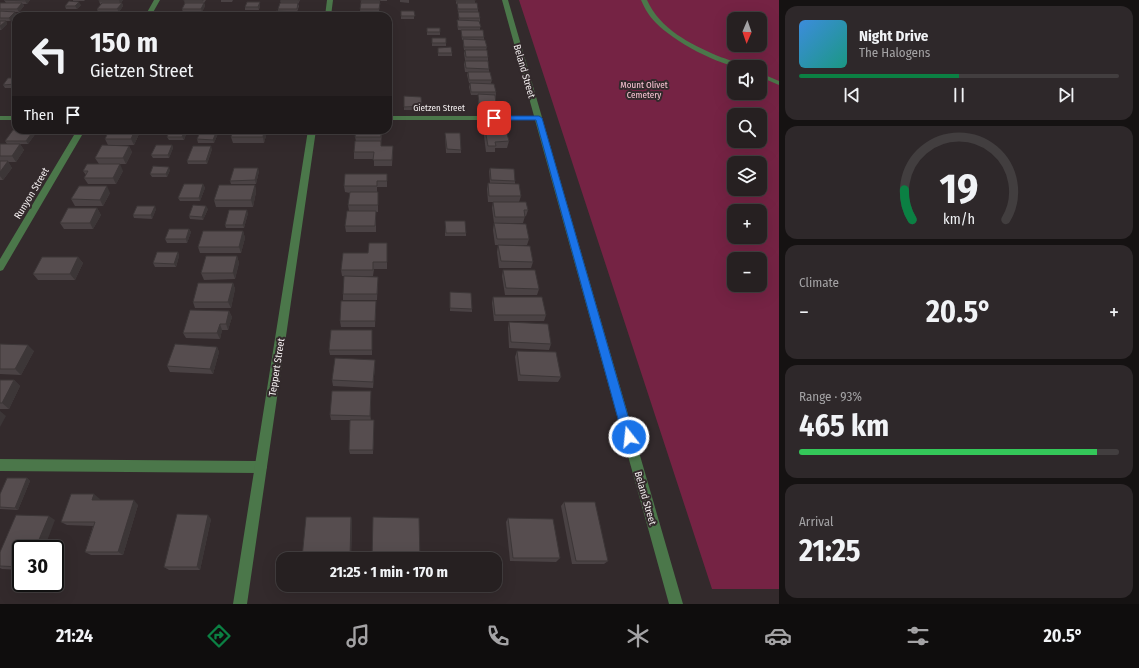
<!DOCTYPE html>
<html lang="en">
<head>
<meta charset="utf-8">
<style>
  :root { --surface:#262021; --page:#2e282a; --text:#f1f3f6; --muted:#a4a3a5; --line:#423e3f; --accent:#0b8043 }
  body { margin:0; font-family:"Fira Sans Condensed",sans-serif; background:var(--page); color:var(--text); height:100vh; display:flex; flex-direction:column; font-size:15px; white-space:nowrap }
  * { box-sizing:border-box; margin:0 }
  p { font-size:13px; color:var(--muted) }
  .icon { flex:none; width:22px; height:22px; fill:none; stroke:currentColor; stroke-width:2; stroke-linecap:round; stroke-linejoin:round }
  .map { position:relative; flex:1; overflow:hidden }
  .side { display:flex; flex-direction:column; gap:6px; padding:6px; background:#151212; width:360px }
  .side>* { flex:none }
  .banner { position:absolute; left:12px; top:12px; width:380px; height:122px; border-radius:12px; box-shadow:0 4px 16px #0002,0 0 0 1px var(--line); background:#262021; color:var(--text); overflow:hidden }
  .needle { width:26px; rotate:182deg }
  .fabs { position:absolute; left:727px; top:12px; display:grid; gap:8px }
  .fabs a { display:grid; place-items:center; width:40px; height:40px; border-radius:8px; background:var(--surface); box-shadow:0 4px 16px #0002,0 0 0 1px var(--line); font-size:20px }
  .speed { position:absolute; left:12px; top:540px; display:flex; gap:8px; font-size:20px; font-weight:700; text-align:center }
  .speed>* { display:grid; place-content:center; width:52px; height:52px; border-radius:50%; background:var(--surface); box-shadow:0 4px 16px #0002,0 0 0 1px var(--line); line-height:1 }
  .speed .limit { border:2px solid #111; border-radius:6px; background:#fff; color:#111 }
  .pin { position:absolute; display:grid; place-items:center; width:34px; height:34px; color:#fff; margin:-17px; border-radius:8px; box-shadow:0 2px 6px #0006 }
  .me { position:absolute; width:44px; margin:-22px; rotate:344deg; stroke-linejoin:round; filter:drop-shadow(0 0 3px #0008) }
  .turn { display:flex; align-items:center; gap:14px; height:84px; padding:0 12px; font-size:18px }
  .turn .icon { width:52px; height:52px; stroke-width:2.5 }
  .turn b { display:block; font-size:28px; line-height:34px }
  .then { display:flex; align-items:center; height:38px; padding:0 12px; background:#0003; gap:8px; font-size:15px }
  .big { font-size:30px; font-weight:700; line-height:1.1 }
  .side .card { flex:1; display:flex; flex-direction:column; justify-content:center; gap:6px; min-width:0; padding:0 14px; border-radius:12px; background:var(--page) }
  .side .dial { align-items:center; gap:0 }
  .dial svg { height:104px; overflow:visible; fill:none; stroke:var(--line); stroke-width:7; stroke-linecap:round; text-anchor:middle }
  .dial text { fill:var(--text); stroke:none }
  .song { display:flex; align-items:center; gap:12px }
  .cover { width:48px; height:48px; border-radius:6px; background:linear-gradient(135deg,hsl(210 70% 55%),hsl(170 70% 35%)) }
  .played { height:4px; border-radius:2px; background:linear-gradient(90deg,var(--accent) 50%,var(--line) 50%) }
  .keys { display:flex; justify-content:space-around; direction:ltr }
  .heat { display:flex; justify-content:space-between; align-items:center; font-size:22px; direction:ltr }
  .charge { height:6px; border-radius:3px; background:linear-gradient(90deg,#34c759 93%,var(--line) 0) }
  .trip { position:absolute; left:276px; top:552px; width:226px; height:40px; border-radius:12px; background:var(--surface); box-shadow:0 4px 16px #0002,0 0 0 1px var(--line); font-weight:700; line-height:40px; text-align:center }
  .tabs { display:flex; height:64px; justify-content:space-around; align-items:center; background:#0f0d0d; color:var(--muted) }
  .tabs .icon { width:28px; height:28px }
  .tabs .on { color:var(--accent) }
  .tabs b { font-size:18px; color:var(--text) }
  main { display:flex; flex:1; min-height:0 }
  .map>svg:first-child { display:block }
  .green { fill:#752344; fill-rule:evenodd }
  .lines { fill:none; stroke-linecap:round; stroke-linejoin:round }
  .service { fill:#4b774a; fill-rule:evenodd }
  .minor { fill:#4b774a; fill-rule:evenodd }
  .wall { fill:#4a4244 }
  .shaded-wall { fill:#3c3637 }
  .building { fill:#564d4f; stroke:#3c3637 }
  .route { fill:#1a73e8; stroke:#114b97 }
  .labels { text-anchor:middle; stroke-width:4; stroke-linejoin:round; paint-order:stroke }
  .far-park-label { font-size:9px; fill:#fac5d4; stroke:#332a2c }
  .far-street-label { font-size:9px; fill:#f3eeef; stroke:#332a2c }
  .street-label { font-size:10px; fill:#f3eeef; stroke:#332a2c }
</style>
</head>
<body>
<main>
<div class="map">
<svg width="779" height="604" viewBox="0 0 779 604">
  <rect width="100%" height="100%" fill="#332a2c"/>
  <path class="green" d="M519,0H779V589H712ZM734,19H760V45H734ZM734,67H760V93H734ZM734,115H760V141H734ZM734,163H760V189H734ZM734,211H760V237H734ZM734,259H760V285H734Z"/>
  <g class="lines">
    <path class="service" d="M641,0H647C660,29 690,44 718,56C726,59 737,62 743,67C720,67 672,40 656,23C649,16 645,9 641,0Z
      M760,73L779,81V85L760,77Z
      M0,459L261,461L265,463L267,467L265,471L261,473L0,471Z"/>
    <path class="minor" d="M154,0H160L151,16H145Z
      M327,0H333L331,16H325Z
      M502,0H508L683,604H669L535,120H388V116H534Z
      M0,116H16V120H0Z
      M77,130H85L3,270L0,271V259Z
      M308,130H316L247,604H233Z"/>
  </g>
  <path class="wall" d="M4,0H30L27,4H23L24,6L19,12H15L16,15L10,21H6L7,24L1,30H0V3H6Z
    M73,0H85L84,1H73Z
    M99,0H123L121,3H122L123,6L119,12H115L116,15L98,12L97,9L102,4H100L99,1Z
    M184,0H206L204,3L205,6L202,12H198L199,15L198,16H176L183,12L182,9L185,4Z
    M221,0H233L232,2H221Z
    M300,0L298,4L299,6L297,12H296V16H274L278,12V9L281,3L280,1Z
    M361,0H387V1H380L379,12H360Z
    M400,0H409V3L400,2Z
    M456,0H475V3L478,9V12L480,18V30L484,37V40L487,47L486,50L488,57V61L489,69V72L492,80L491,83L496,92L495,108L478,107V95H471L469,87L470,83H469L467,75L468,72H475H465L464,64L465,61V60L464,53L465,50H464L463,43V40H462L461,30H458L457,23V20H459L457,4H456Z
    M260,2V5L259,10H245V7Z
    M81,5L77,9H66L65,6Z
    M401,11H414V19H401Z
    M427,28L440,32V35H427Z
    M16,30V38H13L12,34Z
    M432,38L446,43V46H432Z
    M438,48L452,53V56H438Z
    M16,78V88H5L3,85Z
    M404,96L422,106V110H404Z
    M485,129L509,141L507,148H495V152H486L484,136Z
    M34,130L36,133L28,144H20L24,150L16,162H8L12,168L3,180H0V144H7L5,141Z
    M201,130H219V131L214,143H198L197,139Z
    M233,130H266L267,132L264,143H233L231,137Z
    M382,130L381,146H393L392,166H374V159H354V152L356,141L355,137Z
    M187,131L184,140H169L167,137Z
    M445,133L461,150V153H446Z
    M139,134L134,145H108L105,139Z
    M172,145L173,148L169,158H153L151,155Z
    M129,146L132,152L126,164H99L95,158Z
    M212,149L207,164H188L187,161Z
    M490,168L515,181V184L521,196L519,202L528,210L526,216H525L523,223H494L492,208L493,202H488L487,189L488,183H490L489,171Z
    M170,170L167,177H152L150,174Z
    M83,171H123L116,184H88L84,178L86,175Z
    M259,171L256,184H231L230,181Z
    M387,174V187H377V192L378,198V212H376V232H346L345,226L349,211L348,205L350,193L345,192L344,186Z
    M203,184L205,188L200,201H180L178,198Z
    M255,185L256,192L253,207H216L214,200Z
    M110,193L103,206H75L71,199Z
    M97,208L101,215L93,229H64L60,223Z
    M156,209L152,219L134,218L133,215Z
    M208,209L203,220L190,219L189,216Z
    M248,213L244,228H226L225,225Z
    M445,221L466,233V236H445Z
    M494,223L529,239L527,245H495L493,230Z
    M189,229L191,232L187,243H167L165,239Z
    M243,231L245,238L241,253H200L198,247Z
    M387,243V269H374L373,276H342L341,270L368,253Z
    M498,245L533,262L531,268H499L497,252Z
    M178,252L179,256L176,267H155L153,263Z
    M237,256L239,263L235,279L204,280L201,273Z
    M78,257L83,263L75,280H38L33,274Z
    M503,270L539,289L537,295H505L502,276Z
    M378,277L377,300H343V294Z
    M233,283L235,289L231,308H195L193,302Z
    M450,292L472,309V312L450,311Z
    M493,297L546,315L544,321H494L492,303Z
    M376,301L375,327H341L340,321Z
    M229,311L232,317L228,330H222L220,339L186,338L183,333Z
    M509,322L551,344L549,350L509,348L508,328Z
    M372,330V355H330L329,350Z
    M0,344L34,351L21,375L0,374Z
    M217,347L219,352L213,374L170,372L167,366Z
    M517,351L561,377L558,382L518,381L515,357Z
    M375,365L373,388L333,386L332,380Z
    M0,380H14L20,386L9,409H0Z
    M371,397V420L374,425L373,454H350L349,450L350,420H331L330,415Z
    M27,478L30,481L18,510L0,509V494Z
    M100,499L99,500L138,505L123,555H91L85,552L93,526L67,525L61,522Z
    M564,502L608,561L604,564H572L561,506Z
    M351,517L352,521L351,559H302V558Z
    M508,518L560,558L556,562L510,561L506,522Z
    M211,519L200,570H169L164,567Z
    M55,520L21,549V570L2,569L0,568V552Z"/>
  <path class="shaded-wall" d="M26,0H30L27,4L25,1Z
    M120,0H123L120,4L119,1Z
    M79,2L81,5L77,9L75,6Z
    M260,2V5L259,10L258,7Z
    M22,3L24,6L19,12L17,9Z
    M122,3L123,6L119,12L117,9Z
    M204,3L205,6L202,12L201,9Z
    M15,12L16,15L10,21L9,18Z
    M114,12L116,15L115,16H111Z
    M198,12L199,15L198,16H196Z
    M6,21L7,24L1,30L0,26Z
    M34,130L36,133L28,144L26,141Z
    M135,130H138L139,134L134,145L131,139Z
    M185,130H187V131L184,140L182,137Z
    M217,130H219V131L214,143L213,140Z
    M264,130H266L267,132L264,143L263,137Z
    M20,144L24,150L16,162L12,156Z
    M172,145L173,148L169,158L168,155Z
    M129,146L132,152L126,164L123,158Z
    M211,146L212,149L207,164L206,161Z
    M8,161L12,168L3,180L0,176V172Z
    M120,164L123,171L116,184L113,178Z
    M169,167L170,170L167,177L166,174Z
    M258,168L259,171L256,184L255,180Z
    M203,184L205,188L200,201L199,198Z
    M255,185L256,192L253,207L251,200Z
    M107,186L110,193L103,206L100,200Z
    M155,206L156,209L152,219L151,215Z
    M206,206L208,209L203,220L202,217Z
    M97,208L101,215L93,229L90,223Z
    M247,210L248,213L244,228L243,225Z
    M189,229L191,232L187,243L186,239Z
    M243,231L245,238L241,253L239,247Z
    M178,252L179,256L176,267L174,264Z
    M237,256L239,263L235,279L233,273Z
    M78,257L83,263L75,280L70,274Z
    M233,283L235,289L231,308L228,302Z
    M229,311L232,317L228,330L226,324Z
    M220,324L222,330L220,339L217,333Z
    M28,345L34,351L21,375L15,369Z
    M217,347L219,352L213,374L210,369Z
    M375,360V365L373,388V382Z
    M14,380L20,386L9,409L2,403Z
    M371,391V421L370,416Z
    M0,411L6,416L0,427Z
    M27,478L30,481L18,510L15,508Z
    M94,494L100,499L98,504L92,500Z
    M134,500L138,505L123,555L118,552Z
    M208,515L211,519L200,570L197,567Z
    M49,516L55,520L44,549H35Z
    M351,517L352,521L351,559H350Z"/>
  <path class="building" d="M4,0H26L25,1Z
    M99,0H120L119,1H99Z
    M184,0H203V1H184Z
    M281,0H299V1H280Z
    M361,0H380V1H361Z
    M456,0H475V1H456Z
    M69,1L79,2L75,6H65Z
    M247,2H260L258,7H245Z
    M0,3H22L17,9H0Z
    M102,3H122L117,9H97Z
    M185,3H204L201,9H182Z
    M280,3H298L297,9H278Z
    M361,3H380L379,9H360Z
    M457,3H477L478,9H458Z
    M0,11L15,12L9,18H0Z
    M276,11L296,12L295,16H274Z
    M401,11H414L415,16H401Z
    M95,12H114L111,16H92Z
    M179,12H198L196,16H176Z
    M458,12H479L480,18H459Z
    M360,15H375V16H359Z
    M457,20L479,21L481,27H458Z
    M0,21H6L0,26Z
    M427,28H440V32H427Z
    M16,30V35L12,34Z
    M461,30H483L484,37H462Z
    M432,38H446V43H432Z
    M463,39L485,40L487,47H464Z
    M451,47L452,53H438V48Z
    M465,50H487L488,57H466Z
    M465,61H488L489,69L466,68Z
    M468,72H490L492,80H469Z
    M8,78H16V83L15,84L3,85Z
    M470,83L494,84L496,92H471Z
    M478,94L495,95L496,104H479Z
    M404,96L421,97L422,106L404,107Z
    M485,129L506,130L509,141L495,142L496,146H488Z
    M13,130H34L26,141H5Z
    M109,130H135L131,139H105Z
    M170,130H185L182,137H167Z
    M201,130H217L213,140L197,139Z
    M233,130H264L263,137H231Z
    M356,130H381V137H355Z
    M445,133H460L461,150L447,149Z
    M355,141H381V146H393L392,160H373L374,152H354Z
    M0,144H20L12,156H0Z
    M102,145L129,146L123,158H95Z
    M156,145H172L168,155H151Z
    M193,146H211L206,161H187Z
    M0,161H8L0,172Z
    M87,164H120L113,178H84L88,171H83Z
    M153,166L169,167L166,174H150Z
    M234,168H258L255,180L230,181Z
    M490,168L514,169L515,181L491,180Z
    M345,174H387V181H377V186H344Z
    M488,183L519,184L521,196H489Z
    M184,184H203L199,198H178Z
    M219,185H255L251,200H214Z
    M79,186H107L100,200L71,199Z
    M350,192H378V205H348Z
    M493,202H526L528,210H524L525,217H495Z
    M193,205L206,206L202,217L189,216Z
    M137,206H155L151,215H133Z
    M68,208H97L90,223H60Z
    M229,210H247L243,225H225Z
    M347,211H376L375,226H345Z
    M445,221H465L466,233H446Z
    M494,223L526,224L529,239H497Z
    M169,229H189L186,239H165Z
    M203,231H243L239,247H198Z
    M369,243H387V262H373V270H341L343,253H368Z
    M498,245L530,246L533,262L501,261Z
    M157,252H178L174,264L153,263Z
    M206,256H237L233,273H201Z
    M42,257H78L70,274H33Z
    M503,270H535L539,289L506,288Z
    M344,276L378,277L377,294H343Z
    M198,283H233L228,302H193Z
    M450,292L471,293L472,309L450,308Z
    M493,297H542L546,315H495Z
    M341,301H376L375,321H340Z
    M190,310L229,311L226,324H220L217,333H183Z
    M509,322L548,324L551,344L511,342Z
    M331,330H372V350H329Z
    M0,344L28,345L15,369H0Z
    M175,344L217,347L210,369L167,366Z
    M517,351L556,352L561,377L520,375Z
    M335,358L375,360L373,382L332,380Z
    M0,380H14L2,403H0Z
    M332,391H371L370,416L330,415Z
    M350,420H374L373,450H349Z
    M7,478H27L15,508L0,507V494Z
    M71,494H94L92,500H134L118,552H85L95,522H61Z
    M564,502H595L608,561H576Z
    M177,514L208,515L197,567H164Z
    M16,515L49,516L35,549H21V567L0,566V552Z
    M306,517H351L350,558H302Z
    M373,517L419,518L420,559H372Z
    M508,518L553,519L560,558H513Z"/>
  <path class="route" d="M494,116H539L542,118L634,437L633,441L629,442L625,441L623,437L536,120H491L490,118Z"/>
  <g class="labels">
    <g class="far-park-label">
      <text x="644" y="88">Mount Olivet<tspan x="644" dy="10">Cemetery</tspan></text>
    </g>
    <g class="far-street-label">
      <text x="439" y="111">Gietzen Street</text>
    </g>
    <g class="street-label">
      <text transform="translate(525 71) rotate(74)" y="4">Beland Street</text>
      <text transform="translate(31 193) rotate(-59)" y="4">Runyon Street</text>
      <text transform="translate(276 367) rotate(-81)" y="4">Teppert Street</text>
      <text transform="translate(646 498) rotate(74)" y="4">Beland Street</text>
    </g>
  </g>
</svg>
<div class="fabs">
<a><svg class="needle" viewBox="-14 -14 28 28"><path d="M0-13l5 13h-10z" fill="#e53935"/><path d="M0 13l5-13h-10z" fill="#a4a3a5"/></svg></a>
<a><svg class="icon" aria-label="sound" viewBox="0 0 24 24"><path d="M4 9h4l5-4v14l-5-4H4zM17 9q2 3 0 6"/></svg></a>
<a><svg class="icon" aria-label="search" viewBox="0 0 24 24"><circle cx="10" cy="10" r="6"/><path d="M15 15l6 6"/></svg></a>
<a><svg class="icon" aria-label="layers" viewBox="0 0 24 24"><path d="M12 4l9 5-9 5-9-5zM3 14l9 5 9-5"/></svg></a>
<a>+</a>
<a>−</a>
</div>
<div class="speed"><div class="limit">30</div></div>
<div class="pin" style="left:494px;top:118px;background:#d93025"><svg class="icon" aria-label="arrive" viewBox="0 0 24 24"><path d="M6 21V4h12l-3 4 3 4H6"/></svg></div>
<svg class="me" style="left:629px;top:437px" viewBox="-20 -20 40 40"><circle r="17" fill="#1a73e8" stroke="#fff" stroke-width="3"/><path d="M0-11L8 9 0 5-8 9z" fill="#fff"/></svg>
<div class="trip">21:25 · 1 min · 170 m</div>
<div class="banner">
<div class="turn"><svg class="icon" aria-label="left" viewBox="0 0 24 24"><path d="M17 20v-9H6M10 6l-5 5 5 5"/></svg><div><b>150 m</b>Gietzen Street</div></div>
<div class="then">Then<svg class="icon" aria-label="arrive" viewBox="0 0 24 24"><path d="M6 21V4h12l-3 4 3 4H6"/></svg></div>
</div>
</div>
<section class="side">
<div class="card">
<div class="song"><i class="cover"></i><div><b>Night Drive</b><p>The Halogens</p></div></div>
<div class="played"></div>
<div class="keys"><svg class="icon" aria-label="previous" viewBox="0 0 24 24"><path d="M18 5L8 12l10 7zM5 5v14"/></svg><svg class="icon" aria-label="pause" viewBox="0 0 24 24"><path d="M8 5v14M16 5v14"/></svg><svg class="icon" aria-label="next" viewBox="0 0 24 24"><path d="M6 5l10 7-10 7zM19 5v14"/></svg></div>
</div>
<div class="card dial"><svg viewBox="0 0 100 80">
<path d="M14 69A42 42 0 1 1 86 69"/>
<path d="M14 69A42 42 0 0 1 8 46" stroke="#0b8043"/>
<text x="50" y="56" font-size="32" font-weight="700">19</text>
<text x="50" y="72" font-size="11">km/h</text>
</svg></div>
<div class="card"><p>Climate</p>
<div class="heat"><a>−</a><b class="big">20.5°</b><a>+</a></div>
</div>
<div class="card"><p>Range · 93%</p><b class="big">465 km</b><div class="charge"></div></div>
<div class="card"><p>Arrival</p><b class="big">21:25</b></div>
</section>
</main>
<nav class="tabs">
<b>21:24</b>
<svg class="icon on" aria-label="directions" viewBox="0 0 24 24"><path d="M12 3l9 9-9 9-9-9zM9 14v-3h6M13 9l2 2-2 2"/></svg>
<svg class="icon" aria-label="music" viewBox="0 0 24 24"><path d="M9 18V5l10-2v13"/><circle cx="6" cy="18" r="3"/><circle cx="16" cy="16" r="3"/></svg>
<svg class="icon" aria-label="phone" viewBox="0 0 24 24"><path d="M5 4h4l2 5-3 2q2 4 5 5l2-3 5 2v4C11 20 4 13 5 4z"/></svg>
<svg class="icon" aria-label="climate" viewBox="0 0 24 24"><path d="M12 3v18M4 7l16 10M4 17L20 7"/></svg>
<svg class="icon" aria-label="car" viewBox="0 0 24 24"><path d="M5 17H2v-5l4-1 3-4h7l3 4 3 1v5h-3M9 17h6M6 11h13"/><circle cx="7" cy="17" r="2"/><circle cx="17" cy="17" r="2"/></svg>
<svg class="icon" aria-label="filters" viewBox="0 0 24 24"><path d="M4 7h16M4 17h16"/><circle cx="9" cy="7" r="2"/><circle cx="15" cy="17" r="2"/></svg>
<b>20.5°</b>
</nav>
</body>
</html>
